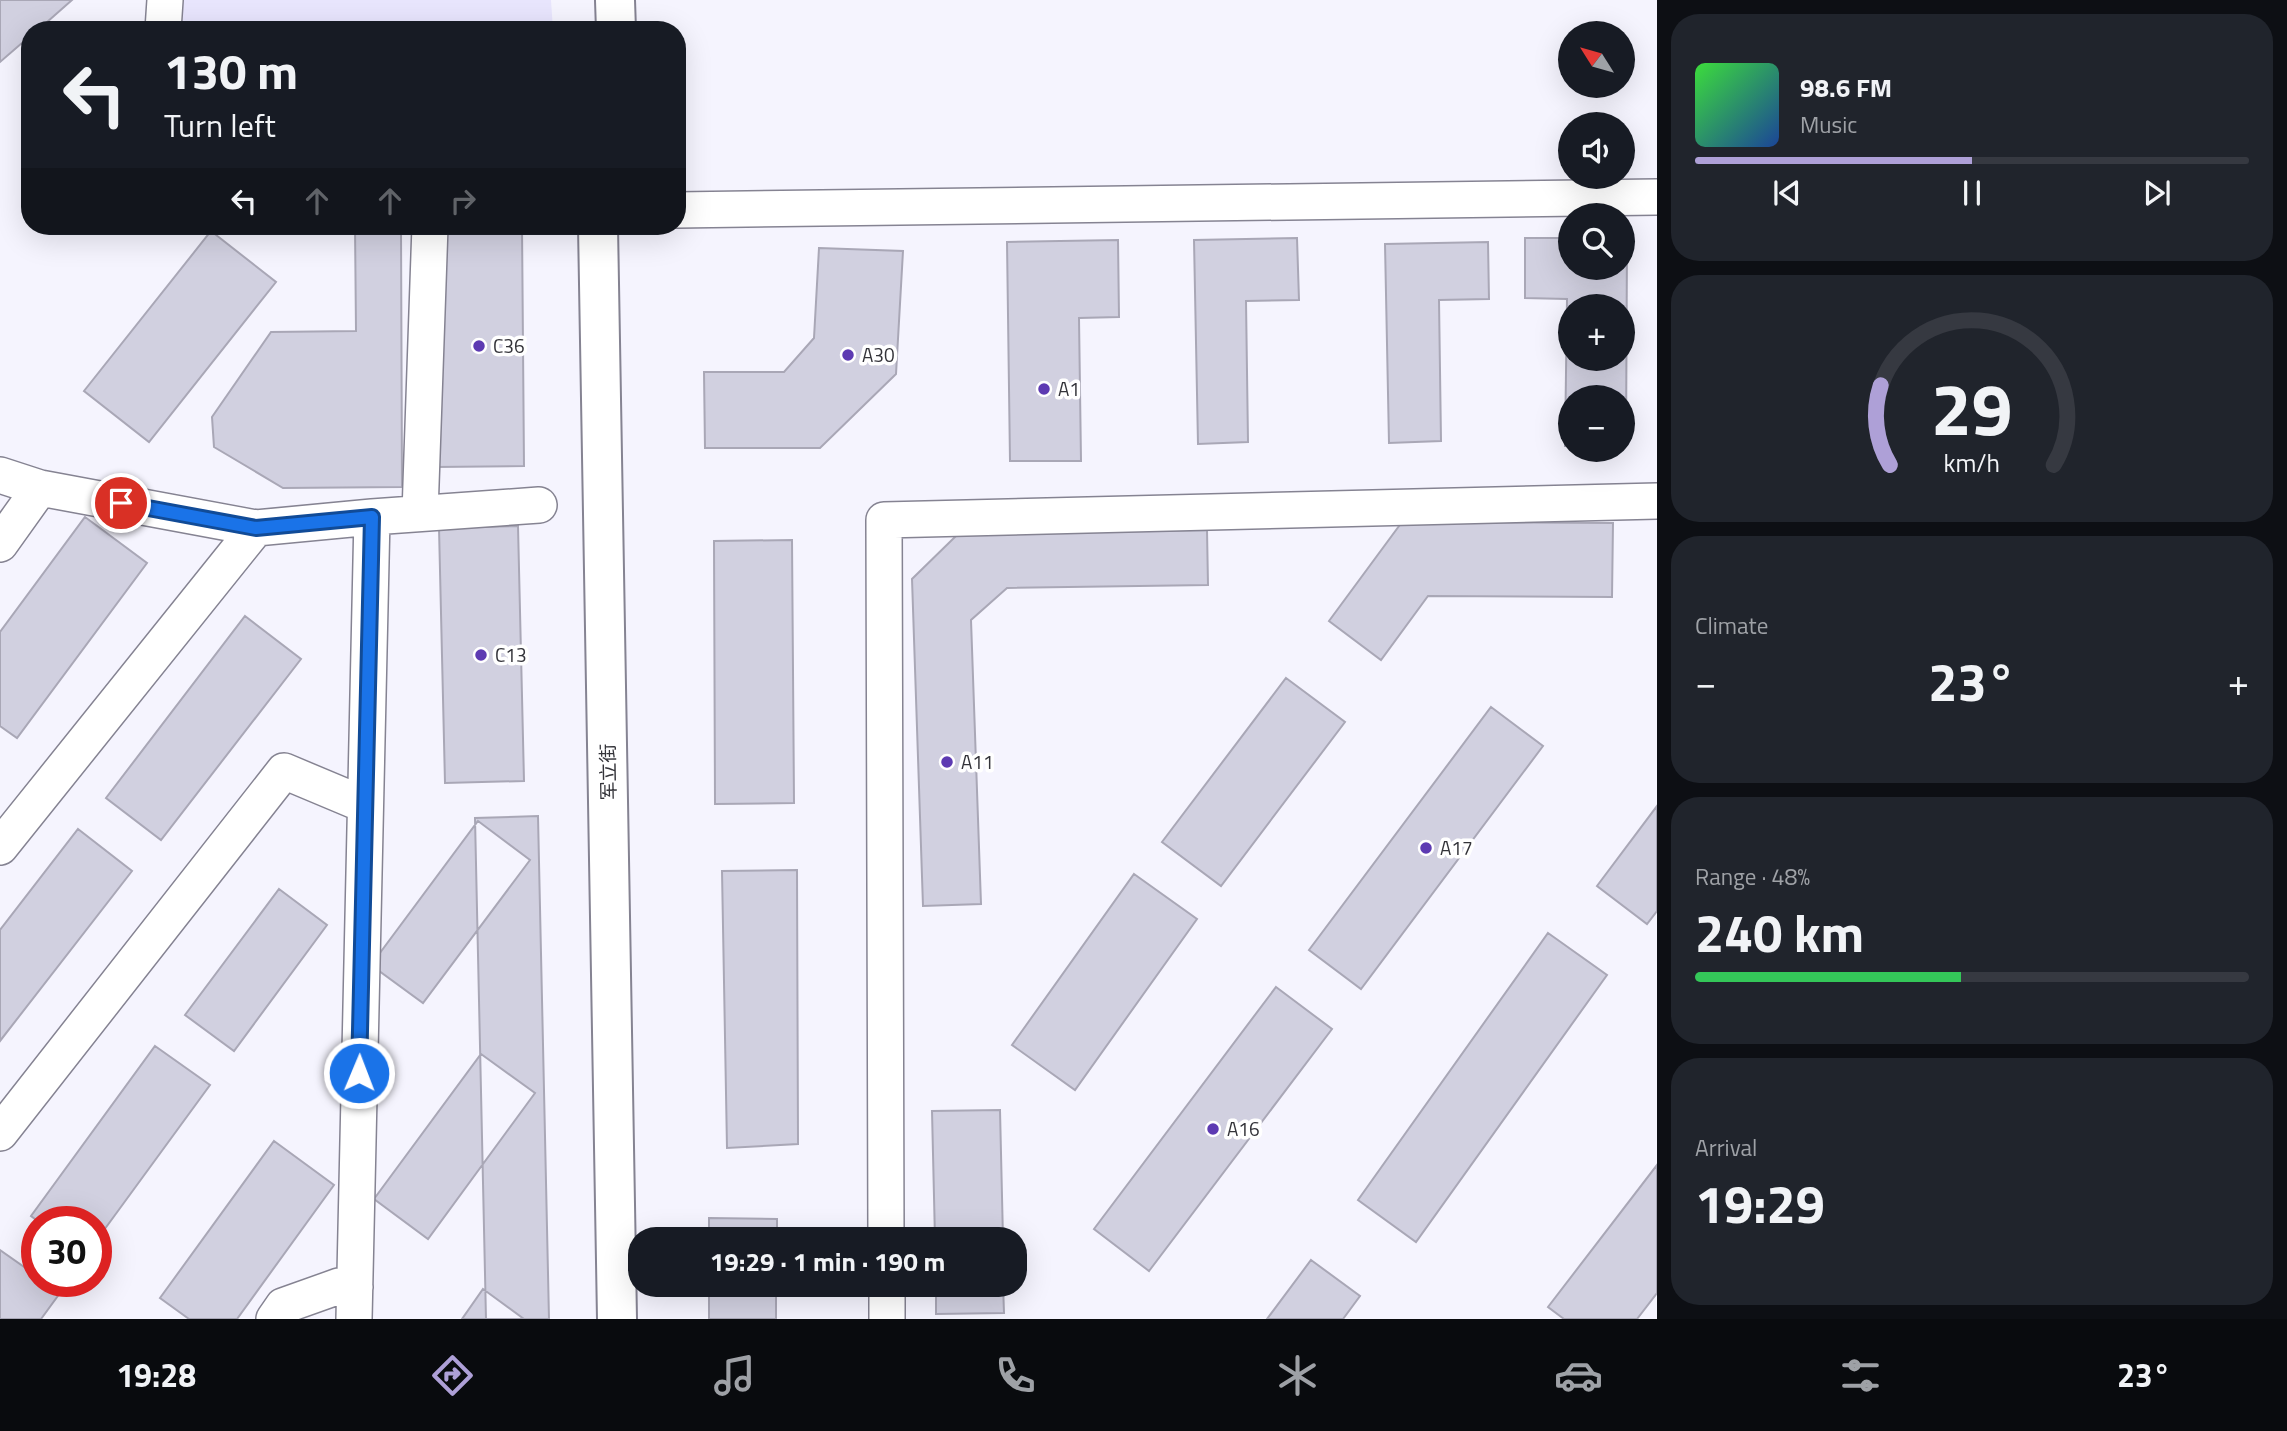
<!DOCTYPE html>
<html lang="en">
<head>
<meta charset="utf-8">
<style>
  :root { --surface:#171b24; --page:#20242c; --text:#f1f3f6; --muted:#9ea1a6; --line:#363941; --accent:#aea0d7 }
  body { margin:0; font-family:"Titillium Web","Noto Sans SC",sans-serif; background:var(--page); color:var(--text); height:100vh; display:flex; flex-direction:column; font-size:26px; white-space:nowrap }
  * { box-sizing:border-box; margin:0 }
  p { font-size:23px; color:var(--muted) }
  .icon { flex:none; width:38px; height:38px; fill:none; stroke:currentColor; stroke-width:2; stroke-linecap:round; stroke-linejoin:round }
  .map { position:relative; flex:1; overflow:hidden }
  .drawer { display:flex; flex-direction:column; gap:14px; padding:14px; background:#0d0f14; width:630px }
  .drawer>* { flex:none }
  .hud { position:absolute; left:21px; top:21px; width:665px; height:214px; border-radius:28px; box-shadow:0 7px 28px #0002; background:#171b24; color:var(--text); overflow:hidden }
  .needle { width:46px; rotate:307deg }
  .tools { position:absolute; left:1558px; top:21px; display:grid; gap:14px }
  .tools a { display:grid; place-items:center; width:77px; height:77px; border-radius:50%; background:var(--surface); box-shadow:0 7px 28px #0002; font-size:35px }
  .speed { position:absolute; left:21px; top:1206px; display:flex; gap:14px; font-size:35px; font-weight:700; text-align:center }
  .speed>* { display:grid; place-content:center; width:91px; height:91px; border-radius:50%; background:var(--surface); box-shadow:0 7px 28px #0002; line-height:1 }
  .speed .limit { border:10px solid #d22; background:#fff; color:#111 }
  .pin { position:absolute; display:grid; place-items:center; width:60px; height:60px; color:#fff; margin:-30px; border:4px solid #fff; border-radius:50%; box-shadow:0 2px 7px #0007 }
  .me { position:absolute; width:77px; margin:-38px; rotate:1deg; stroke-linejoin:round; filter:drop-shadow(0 0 5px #0008) }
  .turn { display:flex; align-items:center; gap:24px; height:147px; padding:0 28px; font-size:32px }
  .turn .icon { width:91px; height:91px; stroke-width:2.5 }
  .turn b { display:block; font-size:49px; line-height:60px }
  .lanes { display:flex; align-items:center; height:66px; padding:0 28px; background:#0003; justify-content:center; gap:35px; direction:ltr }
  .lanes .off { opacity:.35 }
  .big { font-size:52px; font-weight:700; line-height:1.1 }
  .drawer .tile { flex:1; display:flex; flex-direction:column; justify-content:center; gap:10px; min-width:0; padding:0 24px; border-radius:28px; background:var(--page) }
  .drawer .dial { align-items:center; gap:0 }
  .dial svg { height:182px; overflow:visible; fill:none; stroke:var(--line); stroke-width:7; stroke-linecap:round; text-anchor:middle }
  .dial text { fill:var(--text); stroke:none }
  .song { display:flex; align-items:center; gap:21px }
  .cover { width:84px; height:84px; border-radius:10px; background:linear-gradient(135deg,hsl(120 70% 55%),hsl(220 70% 35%)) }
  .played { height:7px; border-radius:4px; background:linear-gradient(90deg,var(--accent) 50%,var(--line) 50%) }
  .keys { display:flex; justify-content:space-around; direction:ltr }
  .heat { display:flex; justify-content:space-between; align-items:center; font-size:38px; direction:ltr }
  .charge { height:10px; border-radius:5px; background:linear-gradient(90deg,#34c759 48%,var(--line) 0) }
  .trip { position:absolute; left:628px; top:1227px; width:399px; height:70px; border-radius:28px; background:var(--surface); box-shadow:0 7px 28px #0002; font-weight:700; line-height:70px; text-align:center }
  .tab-bar { display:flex; height:112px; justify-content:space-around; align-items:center; background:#090b0e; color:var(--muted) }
  .tab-bar .icon { width:49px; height:49px }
  .tab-bar .on { color:var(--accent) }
  .tab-bar b { font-size:32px; color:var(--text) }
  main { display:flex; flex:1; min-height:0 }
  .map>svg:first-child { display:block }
  .built { fill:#e8e5fd }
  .building { fill:#d1d0e0; stroke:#a9a7b6; stroke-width:2; fill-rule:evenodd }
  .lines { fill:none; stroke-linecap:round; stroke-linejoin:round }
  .street-casing { stroke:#858392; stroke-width:38 }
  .secondary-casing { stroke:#858392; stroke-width:42 }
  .street { stroke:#fff; stroke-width:35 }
  .secondary { stroke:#fff; stroke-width:38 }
  .route-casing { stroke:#114b97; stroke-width:18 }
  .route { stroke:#1a73e8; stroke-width:12 }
  .poi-dot { fill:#5d3ab2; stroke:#fff; stroke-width:2.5 }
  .labels { text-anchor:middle; stroke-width:7; stroke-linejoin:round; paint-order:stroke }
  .poi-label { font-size:19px; fill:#333339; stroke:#fff; text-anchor:start }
  .street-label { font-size:19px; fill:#333339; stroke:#fff }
</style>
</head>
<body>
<main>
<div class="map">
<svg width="1657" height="1319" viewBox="0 0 1657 1319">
  <rect width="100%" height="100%" fill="#f5f4fe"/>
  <path class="built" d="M182,0H551L553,30H183Z"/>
  <path class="building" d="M0,0H72L38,30H30V36L0,62Z
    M355,226H401L402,487L283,488L214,447L212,417L271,332L356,331Z
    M433,226H522L524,466L436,467Z
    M211,231L276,282L149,442L84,391Z
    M1297,238L1299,300L1246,301L1248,442L1198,444L1194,240Z
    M1525,238H1570V268H1622V239H1627L1626,446H1622V397H1570V446H1565L1567,299L1525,298ZM1570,306H1622V359H1570Z
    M1118,240L1119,317L1079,318L1081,461H1010L1007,242Z
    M1488,242L1489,299L1439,300L1441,441L1389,443L1385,244Z
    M819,248L903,251L896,374L820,448H705L704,372H784L814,338Z
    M85,517L147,563L17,738L0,726V632Z
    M1402,522L1613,523L1612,597L1428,596L1381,660L1329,621Z
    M518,526L524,781L445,783L439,528Z
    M1207,530L1208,585L1007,588L971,620L981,904L923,906L912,579L958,534Z
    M792,540L794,803L715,804L714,541Z
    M245,616L301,659L161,840L106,798Z
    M1286,678L1345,722L1221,886L1162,842Z
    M1491,707L1543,746L1361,989L1309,950Z
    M1657,806V911L1647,924L1597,886Z
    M538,816L549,1319H486L475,818Z
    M478,821L530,860L423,1003L371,965Z
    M78,829L132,871L0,1041V930Z
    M797,870L798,1144L727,1148L722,871Z
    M1134,874L1197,919L1075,1090L1012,1045Z
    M279,889L327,925L234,1051L185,1015Z
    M1548,933L1607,975L1416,1242L1358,1200Z
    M1276,987L1332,1029L1149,1271L1094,1229Z
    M155,1046L210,1085L96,1241V1222H39L31,1216Z
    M481,1054L535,1093L428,1239L374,1199Z
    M1000,1110L1003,1239H935L932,1111Z
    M274,1141L334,1185L237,1319H189L160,1298Z
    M1657,1165V1293L1637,1319H1564L1548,1307Z
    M709,1218L777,1219V1239H709Z
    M0,1250L37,1276V1281H43L60,1293L41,1319H0Z
    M1311,1260L1360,1296L1343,1319H1267Z
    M709,1284H776V1319H709Z
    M936,1284H1003L1004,1313L936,1314Z
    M483,1289L524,1319H462Z"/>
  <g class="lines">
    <g class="street-casing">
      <path id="street" d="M163,30L165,0
        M677,210L1657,197
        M0,475L40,488
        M420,513L430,226
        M0,544L40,488L256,528
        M0,847L256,528L372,517
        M0,1133L284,771L365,805
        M886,1239L884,520L1657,501
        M887,1284V1319
        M274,1319L283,1306L339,1286L355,1287
        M354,1319L372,517L539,505"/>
    </g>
    <g class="secondary-casing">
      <path id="secondary" d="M615,0L616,30
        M598,226L617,1319"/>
    </g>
    <use href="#street" class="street"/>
    <use href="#secondary" class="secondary"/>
  </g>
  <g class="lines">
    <g class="route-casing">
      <path id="route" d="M121,503L256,528L372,517L359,1073"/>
    </g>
    <use href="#route" class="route"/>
  </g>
  <g class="poi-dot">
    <circle cx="479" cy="346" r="7"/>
    <circle cx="848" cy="355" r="7"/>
    <circle cx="1044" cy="389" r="7"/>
    <circle cx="481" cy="655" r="7"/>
    <circle cx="947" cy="762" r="7"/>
    <circle cx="1426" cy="848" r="7"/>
    <circle cx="1213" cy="1129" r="7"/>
  </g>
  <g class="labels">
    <g class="poi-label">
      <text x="493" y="353">C36</text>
      <text x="862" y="362">A30</text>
      <text x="1058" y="396">A1</text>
      <text x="495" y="662">C13</text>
      <text x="961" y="769">A11</text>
      <text x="1440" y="855">A17</text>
      <text x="1227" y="1136">A16</text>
    </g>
    <g class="street-label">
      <text transform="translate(608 772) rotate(-91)" y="7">军立街</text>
    </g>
  </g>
</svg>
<div class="tools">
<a><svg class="needle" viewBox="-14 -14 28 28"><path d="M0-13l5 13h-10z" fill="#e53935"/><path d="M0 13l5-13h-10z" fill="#9ea1a6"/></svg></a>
<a><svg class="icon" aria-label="sound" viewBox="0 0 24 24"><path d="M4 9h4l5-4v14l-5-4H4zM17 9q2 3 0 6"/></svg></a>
<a><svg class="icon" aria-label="search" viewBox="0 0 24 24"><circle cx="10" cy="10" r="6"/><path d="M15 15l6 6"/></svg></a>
<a>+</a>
<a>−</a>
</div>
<div class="speed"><div class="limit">30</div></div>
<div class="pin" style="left:121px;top:503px;background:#d93025"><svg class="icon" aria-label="arrive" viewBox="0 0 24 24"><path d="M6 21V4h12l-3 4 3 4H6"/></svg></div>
<svg class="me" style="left:359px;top:1073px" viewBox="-20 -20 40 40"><circle r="17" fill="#1a73e8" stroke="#fff" stroke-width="3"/><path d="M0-11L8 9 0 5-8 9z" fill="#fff"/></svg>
<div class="trip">19:29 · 1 min · 190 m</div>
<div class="hud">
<div class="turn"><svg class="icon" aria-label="left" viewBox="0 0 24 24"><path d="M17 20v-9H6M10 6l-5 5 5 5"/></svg><div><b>130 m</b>Turn left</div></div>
<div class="lanes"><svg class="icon" aria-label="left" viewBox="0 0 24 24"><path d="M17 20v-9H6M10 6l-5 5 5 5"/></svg><svg class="icon off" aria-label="ahead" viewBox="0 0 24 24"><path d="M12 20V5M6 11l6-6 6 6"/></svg><svg class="icon off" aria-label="ahead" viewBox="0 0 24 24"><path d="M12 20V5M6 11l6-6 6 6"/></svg><svg class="icon off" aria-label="right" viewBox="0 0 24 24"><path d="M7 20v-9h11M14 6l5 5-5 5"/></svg></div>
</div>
</div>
<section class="drawer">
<div class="tile">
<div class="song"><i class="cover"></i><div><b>98.6 FM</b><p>Music</p></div></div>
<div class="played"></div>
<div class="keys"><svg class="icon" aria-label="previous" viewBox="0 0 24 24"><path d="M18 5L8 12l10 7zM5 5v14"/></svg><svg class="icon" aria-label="pause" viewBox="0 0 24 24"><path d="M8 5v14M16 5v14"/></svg><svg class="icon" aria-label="next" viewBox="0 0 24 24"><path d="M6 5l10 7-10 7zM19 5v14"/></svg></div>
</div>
<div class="tile dial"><svg viewBox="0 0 100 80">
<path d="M14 69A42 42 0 1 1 86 69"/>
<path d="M14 69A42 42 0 0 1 10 34" stroke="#aea0d7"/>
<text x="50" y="56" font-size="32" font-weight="700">29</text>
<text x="50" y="72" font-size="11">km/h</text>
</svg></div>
<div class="tile"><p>Climate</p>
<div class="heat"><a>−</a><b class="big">23°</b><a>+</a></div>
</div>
<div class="tile"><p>Range · 48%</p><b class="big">240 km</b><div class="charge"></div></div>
<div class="tile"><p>Arrival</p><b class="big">19:29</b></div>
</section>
</main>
<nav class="tab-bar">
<b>19:28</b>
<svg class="icon on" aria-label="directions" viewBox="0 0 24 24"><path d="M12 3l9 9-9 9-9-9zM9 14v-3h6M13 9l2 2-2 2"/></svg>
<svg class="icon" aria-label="music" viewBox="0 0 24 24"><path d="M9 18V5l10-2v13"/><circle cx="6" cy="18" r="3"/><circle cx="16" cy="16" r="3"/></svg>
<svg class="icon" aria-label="phone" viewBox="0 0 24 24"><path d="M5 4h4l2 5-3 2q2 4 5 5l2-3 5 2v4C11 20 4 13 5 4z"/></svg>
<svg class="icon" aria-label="climate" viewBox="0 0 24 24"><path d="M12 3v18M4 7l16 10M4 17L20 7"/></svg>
<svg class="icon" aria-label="car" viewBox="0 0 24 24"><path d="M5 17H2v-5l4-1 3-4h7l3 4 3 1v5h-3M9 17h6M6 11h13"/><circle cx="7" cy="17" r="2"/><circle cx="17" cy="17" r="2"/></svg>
<svg class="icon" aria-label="filters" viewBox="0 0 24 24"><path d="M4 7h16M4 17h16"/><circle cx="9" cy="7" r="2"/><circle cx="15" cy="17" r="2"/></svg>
<b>23°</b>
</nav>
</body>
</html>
